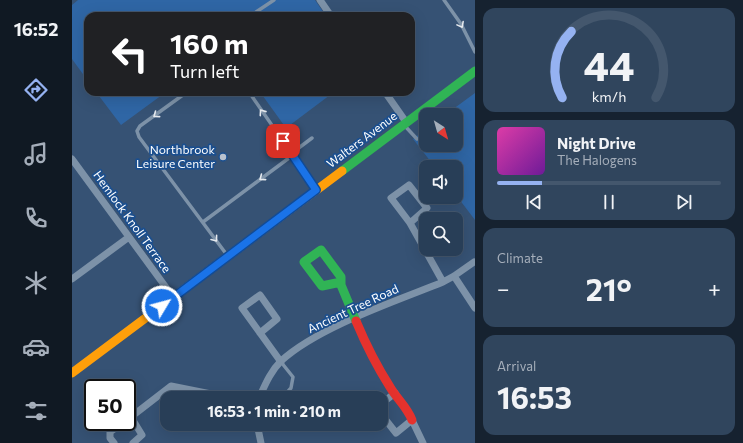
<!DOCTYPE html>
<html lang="en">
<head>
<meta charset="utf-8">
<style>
  :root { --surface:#283e57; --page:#30455d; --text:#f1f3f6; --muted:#a5aeba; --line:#44576d; --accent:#95b2f1 }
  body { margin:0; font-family:Commissioner,sans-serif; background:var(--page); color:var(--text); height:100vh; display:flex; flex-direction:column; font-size:15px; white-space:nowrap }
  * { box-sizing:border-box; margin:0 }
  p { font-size:13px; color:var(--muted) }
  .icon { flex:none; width:22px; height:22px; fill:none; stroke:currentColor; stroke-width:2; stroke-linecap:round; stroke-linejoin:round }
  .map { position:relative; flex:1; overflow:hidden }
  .sheet { display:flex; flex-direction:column; gap:8px; padding:8px; background:#162230; width:268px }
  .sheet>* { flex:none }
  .top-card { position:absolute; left:12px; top:12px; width:331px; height:84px; border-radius:12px; box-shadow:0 4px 16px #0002,0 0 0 1px var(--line); background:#202124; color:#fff; overflow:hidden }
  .needle { width:26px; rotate:143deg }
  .buttons { position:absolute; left:347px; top:108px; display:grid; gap:8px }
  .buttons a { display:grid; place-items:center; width:44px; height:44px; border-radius:8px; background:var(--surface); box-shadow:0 4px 16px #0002,0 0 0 1px var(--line); font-size:20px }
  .speed { position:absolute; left:12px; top:379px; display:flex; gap:8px; font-size:20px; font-weight:700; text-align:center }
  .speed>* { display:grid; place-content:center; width:52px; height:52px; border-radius:50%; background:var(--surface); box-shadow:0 4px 16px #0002,0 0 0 1px var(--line); line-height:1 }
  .speed .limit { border:2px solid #111; border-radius:6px; background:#fff; color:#111 }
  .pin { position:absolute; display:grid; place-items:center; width:34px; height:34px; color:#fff; margin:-17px; border-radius:8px; box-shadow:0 2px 6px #0006 }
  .me { position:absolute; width:44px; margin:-22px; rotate:53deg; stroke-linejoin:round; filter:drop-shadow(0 0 3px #0008) }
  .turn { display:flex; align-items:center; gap:14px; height:84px; padding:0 20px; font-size:18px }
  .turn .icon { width:52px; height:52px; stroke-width:2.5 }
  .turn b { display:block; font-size:28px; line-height:34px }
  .big { font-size:30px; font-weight:700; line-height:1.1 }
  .sheet .card { flex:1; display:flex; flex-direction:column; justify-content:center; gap:6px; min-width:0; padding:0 14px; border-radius:12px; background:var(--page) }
  .sheet .dial { align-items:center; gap:0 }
  .dial svg { height:104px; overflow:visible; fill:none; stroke:var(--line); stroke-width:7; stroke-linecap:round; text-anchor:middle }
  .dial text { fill:var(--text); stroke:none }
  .song { display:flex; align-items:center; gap:12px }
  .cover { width:48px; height:48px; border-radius:6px; background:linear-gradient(135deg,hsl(320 70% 55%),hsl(280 70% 35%)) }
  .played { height:4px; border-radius:2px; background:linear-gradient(90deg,var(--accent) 20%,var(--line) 20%) }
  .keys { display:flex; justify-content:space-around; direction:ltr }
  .heat { display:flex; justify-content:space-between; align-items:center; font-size:22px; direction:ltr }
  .trip { position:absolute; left:88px; top:391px; width:228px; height:40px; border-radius:12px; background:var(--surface); box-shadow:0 4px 16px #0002,0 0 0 1px var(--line); font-weight:700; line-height:40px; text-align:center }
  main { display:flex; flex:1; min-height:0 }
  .tab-bar { display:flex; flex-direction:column; width:72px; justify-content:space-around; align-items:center; background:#101923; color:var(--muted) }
  .tab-bar .icon { width:28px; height:28px }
  .tab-bar .current { color:var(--accent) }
  .tab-bar b { font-size:18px; color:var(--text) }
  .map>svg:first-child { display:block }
  .green { fill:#2f66a5 }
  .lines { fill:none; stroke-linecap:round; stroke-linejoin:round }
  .lane { stroke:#7d92a8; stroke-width:3.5 }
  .street { stroke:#7d92a8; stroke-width:7 }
  .fast { stroke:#30b455; stroke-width:9 }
  .slow { stroke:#ff9f0a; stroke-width:9 }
  .jam { stroke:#e5322d; stroke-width:9 }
  .oneway { stroke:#e5e9ee }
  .route-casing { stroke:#114b97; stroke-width:10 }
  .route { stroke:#1a73e8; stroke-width:7 }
  .poi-dot { fill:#b9c2ce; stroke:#1b4f8f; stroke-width:1.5 }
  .labels { text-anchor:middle; stroke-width:3.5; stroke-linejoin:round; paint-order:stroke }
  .street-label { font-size:12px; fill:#fff; stroke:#1b4f8f }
  .poi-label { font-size:12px; fill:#fff; stroke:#1b4f8f; text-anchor:end }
</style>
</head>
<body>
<main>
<nav class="tab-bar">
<b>16:52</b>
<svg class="icon current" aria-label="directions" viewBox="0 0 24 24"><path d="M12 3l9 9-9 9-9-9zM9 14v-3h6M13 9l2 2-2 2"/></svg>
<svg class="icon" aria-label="music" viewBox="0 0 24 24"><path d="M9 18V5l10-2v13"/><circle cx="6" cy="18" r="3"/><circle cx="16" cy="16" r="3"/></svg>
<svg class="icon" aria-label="phone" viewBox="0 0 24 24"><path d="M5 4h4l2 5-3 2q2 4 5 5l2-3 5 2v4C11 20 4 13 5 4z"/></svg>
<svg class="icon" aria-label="climate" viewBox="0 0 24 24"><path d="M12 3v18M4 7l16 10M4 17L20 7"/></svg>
<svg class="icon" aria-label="car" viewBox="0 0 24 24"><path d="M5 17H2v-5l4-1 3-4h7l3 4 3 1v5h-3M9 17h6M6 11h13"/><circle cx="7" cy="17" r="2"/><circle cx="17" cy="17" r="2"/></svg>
<svg class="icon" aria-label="filters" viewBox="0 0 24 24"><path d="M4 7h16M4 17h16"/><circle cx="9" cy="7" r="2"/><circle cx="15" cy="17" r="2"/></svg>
</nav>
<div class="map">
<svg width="403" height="443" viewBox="0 0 403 443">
  <rect width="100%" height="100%" fill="#365274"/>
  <path class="green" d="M6,0H243L254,16H16V81L0,59V5Z
    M24,92H94L49,125Z
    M188,92H262L214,128Z
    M403,93V220L384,195V167H363L341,139L354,129V145H384V115H373Z"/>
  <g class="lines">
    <path class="lane" d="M372,0L389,24L403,52
      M184,12L202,0
      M115,92L68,126L65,131L67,137L155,255
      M177,92L244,189
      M332,125L345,139
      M220,153L240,138
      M131,222L221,155
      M209,362L221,377L219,388L211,397"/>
    <path class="street" d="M248,0L259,16
      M313,92L334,122
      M0,159L101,297
      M338,223L355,208L337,185L319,198L338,223L371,282
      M382,276L403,308
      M0,279L57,237
      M188,333L205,319L188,295L170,308L209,362
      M187,398C193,385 198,372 209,361C246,327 324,301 371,282L382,276L402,262
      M309,404L323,393
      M309,414L324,433L340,420L351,443
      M59,417L70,435L61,443
      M55,420L99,386L159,398
      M185,424L189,443
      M42,443L38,438V432L52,422"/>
    <path class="fast" d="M270,171L403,71
      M269,282L250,286L232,262L249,250L269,277V285L284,321"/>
    <path class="slow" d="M0,373L270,171"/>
    <path class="jam" d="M284,321C294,345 304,365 318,387C325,399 335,407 340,420"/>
  </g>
  <defs><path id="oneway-chevron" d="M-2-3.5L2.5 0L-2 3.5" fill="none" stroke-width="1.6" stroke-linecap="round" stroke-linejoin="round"/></defs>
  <g class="oneway">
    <use href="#oneway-chevron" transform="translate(389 25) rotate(62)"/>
    <use href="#oneway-chevron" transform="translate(190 112) rotate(-125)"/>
    <use href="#oneway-chevron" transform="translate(84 115) rotate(144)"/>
    <use href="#oneway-chevron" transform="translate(190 178) rotate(143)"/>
    <use href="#oneway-chevron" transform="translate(143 239) rotate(53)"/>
  </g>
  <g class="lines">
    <g class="route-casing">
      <path id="route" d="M90,306L244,190L211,141"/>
    </g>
    <use href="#route" class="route"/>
  </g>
  <circle class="poi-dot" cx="151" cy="157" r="4"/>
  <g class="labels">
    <g class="street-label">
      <text transform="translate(290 140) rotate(-37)" y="4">Walters Avenue</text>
      <text transform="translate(60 222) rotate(54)" y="4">Hemlock Knoll Terrace</text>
      <text transform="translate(281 309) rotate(-25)" y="4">Ancient Tree Road</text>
    </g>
    <g class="poi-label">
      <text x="143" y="154">Northbrook<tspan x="143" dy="14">Leisure Center</tspan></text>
    </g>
  </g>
</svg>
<div class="buttons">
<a><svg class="needle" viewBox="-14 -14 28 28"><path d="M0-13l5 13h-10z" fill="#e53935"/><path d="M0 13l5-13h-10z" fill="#a5aeba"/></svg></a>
<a><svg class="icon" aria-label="sound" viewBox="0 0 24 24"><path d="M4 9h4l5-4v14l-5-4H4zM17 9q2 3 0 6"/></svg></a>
<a><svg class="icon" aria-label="search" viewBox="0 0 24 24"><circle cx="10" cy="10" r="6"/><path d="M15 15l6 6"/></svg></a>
</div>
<div class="speed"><div class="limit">50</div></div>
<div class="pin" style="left:211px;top:141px;background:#d93025"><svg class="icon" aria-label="arrive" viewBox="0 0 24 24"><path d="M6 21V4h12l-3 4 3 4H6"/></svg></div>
<svg class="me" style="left:90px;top:306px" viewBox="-20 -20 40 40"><circle r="17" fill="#1a73e8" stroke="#fff" stroke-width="3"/><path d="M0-11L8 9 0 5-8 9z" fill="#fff"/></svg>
<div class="trip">16:53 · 1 min · 210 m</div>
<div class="top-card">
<div class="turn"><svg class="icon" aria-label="left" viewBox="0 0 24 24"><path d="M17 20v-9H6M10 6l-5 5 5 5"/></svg><div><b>160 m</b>Turn left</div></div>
</div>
</div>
<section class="sheet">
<div class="card dial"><svg viewBox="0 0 100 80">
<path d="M14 69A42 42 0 1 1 86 69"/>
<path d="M14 69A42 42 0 0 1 21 18" stroke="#95b2f1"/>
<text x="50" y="56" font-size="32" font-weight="700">44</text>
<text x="50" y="72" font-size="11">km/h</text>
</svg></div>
<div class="card">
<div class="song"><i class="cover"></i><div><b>Night Drive</b><p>The Halogens</p></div></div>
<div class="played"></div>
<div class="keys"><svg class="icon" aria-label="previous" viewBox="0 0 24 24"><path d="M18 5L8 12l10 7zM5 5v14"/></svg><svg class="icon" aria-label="pause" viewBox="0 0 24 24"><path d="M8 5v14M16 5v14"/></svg><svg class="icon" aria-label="next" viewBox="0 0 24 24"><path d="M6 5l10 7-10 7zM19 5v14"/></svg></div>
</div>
<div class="card"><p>Climate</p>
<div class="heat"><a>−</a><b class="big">21°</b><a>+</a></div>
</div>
<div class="card"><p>Arrival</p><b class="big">16:53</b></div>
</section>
</main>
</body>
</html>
